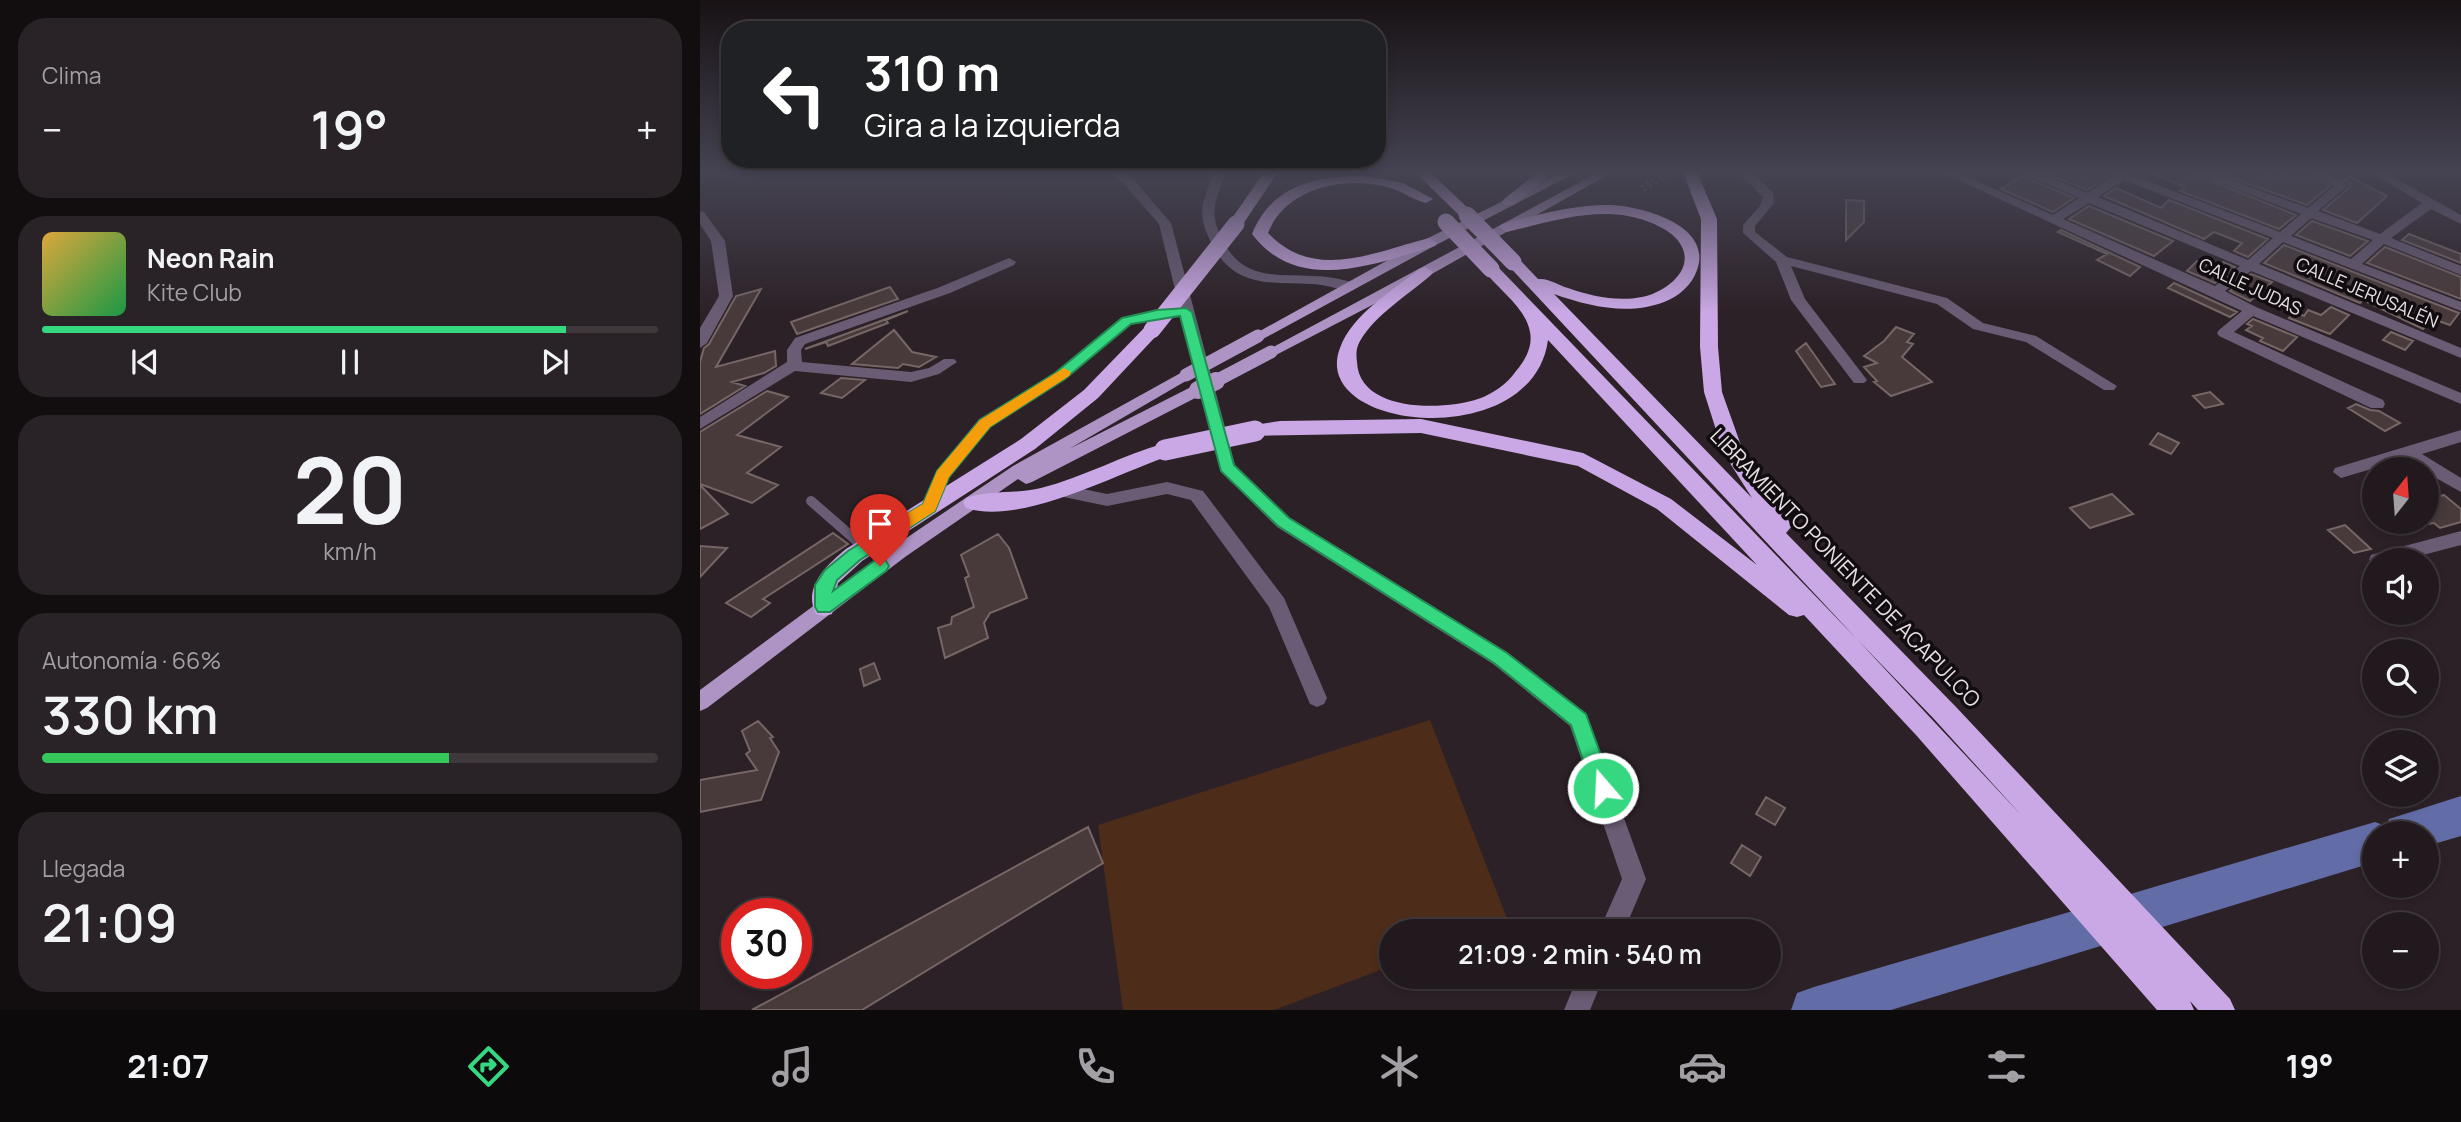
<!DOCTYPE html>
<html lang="es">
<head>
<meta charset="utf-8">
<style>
  :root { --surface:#21191d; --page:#292226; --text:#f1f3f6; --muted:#a2a0a4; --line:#3e383b; --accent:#35d881 }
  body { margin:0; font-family:Manrope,sans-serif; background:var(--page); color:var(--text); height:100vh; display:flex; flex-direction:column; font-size:26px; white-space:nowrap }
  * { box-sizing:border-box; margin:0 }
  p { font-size:23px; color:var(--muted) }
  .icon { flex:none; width:38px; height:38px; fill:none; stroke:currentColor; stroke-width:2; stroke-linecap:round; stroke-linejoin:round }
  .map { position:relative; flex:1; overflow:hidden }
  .side { display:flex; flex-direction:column; gap:18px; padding:18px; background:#120e10; width:700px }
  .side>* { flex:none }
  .hud { position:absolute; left:21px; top:21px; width:665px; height:147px; border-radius:28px; box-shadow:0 4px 10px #0003,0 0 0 2px var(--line); background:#202124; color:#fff; overflow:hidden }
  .needle { width:46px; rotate:17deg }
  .fabs { position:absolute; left:1662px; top:457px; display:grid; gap:14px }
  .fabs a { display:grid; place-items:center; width:77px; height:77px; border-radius:50%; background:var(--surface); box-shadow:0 4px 10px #0003,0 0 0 2px var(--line); font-size:35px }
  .speed { position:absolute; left:21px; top:898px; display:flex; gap:14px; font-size:35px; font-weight:700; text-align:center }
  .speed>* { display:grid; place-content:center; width:91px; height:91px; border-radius:50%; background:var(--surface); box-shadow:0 4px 10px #0003,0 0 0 2px var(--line); line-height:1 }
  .speed .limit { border:10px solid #d22; background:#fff; color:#111 }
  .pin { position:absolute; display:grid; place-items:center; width:60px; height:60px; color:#fff; margin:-72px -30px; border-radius:50% 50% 50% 0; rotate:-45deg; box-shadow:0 0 7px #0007 }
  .pin .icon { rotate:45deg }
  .me { position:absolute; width:77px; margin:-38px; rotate:341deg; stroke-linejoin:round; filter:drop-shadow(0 0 5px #0008) }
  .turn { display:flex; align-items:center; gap:24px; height:147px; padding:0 28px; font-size:32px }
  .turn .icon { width:91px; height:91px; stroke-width:2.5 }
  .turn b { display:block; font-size:49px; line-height:60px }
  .big { font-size:52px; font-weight:600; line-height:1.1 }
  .side .widget { flex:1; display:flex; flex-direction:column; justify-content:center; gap:10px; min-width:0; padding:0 24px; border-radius:28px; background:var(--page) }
  .side .dial { align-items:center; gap:0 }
  .dial b { font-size:91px; line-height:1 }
  .song { display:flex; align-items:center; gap:21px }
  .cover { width:84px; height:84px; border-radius:10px; background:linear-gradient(135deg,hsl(40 70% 55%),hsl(140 70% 35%)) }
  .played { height:7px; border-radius:4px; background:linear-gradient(90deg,var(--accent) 85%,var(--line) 85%) }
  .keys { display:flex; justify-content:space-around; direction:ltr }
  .heat { display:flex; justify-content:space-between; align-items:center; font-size:38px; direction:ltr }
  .charge { height:10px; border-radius:5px; background:linear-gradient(90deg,#34c759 66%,var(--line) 0) }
  .trip { position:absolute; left:679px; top:919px; width:402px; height:70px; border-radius:35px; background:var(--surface); box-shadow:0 4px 10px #0003,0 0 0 2px var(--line); font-weight:600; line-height:70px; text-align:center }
  .tab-bar { display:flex; height:112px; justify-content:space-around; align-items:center; background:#0d0a0c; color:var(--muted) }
  .tab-bar .icon { width:49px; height:49px }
  .tab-bar .selected { color:var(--accent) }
  .tab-bar b { font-size:32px; color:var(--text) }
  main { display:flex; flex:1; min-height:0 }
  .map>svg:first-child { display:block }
  .green { fill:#4d2d19 }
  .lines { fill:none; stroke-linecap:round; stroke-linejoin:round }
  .river { fill:#626ca6; fill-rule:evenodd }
  .building { fill:#483a3a; stroke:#766665; stroke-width:2 }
  .path { stroke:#83787e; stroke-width:2.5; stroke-dasharray:2 4.5; stroke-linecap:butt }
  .service { stroke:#695c74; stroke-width:10 }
  .minor { fill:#695c74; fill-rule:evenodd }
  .primary { fill:#ae93c5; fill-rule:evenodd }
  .motorway { fill:#caa8e5; fill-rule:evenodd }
  .primary-bridge-far1 { stroke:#ae93c5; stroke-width:13 }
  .primary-bridge { stroke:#ae93c5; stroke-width:18 }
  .motorway-bridge-far1 { stroke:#caa8e5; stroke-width:17 }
  .motorway-bridge { stroke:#caa8e5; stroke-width:21 }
  .route { fill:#35d881; stroke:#228c54; stroke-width:2 }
  .slow { fill:#f59e0b }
  .labels { text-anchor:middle; stroke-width:7; stroke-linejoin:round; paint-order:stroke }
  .far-street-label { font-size:18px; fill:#e8dfe4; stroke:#110c0f }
  .street-label { font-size:21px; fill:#e8dfe4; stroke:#110c0f }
</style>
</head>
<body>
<main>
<section class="side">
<div class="widget"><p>Clima</p>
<div class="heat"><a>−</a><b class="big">19°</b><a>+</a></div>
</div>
<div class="widget">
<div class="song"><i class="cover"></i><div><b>Neon Rain</b><p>Kite Club</p></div></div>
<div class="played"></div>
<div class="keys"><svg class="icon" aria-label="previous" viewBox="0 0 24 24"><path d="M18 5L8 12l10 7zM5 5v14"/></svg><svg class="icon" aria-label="pause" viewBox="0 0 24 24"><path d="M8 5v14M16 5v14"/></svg><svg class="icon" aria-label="next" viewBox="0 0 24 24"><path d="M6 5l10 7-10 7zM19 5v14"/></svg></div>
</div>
<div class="widget dial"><b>20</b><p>km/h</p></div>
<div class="widget"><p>Autonomía · 66%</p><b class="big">330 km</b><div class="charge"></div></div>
<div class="widget"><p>Llegada</p><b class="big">21:09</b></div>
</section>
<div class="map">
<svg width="1761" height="1010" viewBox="0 0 1761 1010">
  <rect width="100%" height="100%" fill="#2c2127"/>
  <path class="green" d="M730,720L808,921L782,931H691V966L574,1010H423L398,825Z"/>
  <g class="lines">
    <path class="river" d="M1761,796V836L1727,846V833H1675V862L1191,1010H1091L1097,993L1114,987L1675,822L1686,826L1689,819Z"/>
  </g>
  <path class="building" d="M1342,172H1406L1409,176L1387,190Z
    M1449,172H1489L1596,215L1579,229L1480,191L1485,187Z
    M1515,172H1564L1579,178L1584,172H1610L1630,186L1607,205Z
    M1323,176L1374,198L1353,212L1301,189Z
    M1650,177L1687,196L1657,223L1623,210L1650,187L1649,183L1643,179Z
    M1416,188L1461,208L1469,200L1568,239L1548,257L1534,251L1542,243L1514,232L1504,239L1404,196Z
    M1146,200L1164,201V222L1146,240Z
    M1389,206L1473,241L1454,256L1369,219Z
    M1612,221L1668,241L1650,256L1596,235Z
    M1361,230L1440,267L1430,276L1397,260L1407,254L1358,232Z
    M1709,234L1761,254V263L1702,240Z
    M1584,245L1759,313L1750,325L1733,319L1723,329L1663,300L1660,303L1564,263Z
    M1685,247L1761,277V299L1667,263Z
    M1497,261L1516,268L1523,262L1535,267L1515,283L1487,271Z
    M1551,274L1572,282L1550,301L1530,291Z
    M1474,283L1537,312L1530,317L1468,288Z
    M190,287L198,299L97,334L91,322Z
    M61,289L16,367L75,351L76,366L64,373L32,382L45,386L0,414V362L4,348L9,344L36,296Z
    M1631,307L1649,315L1630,334L1589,318L1595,312L1604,316L1608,310L1621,315Z
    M208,311L186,320L188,323L128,346L126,342L105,349Z
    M1553,319L1597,337L1583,351L1560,341L1563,338L1546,330L1552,326L1547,324Z
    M1196,327L1214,334L1207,342L1213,344L1202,357L1232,382L1191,396L1174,382L1177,381L1164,367L1177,363L1164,356L1184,341Z
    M194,330L212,352L236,357L219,367L203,364L198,368L152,364Z
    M1691,332L1713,341L1705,350L1683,340Z
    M1106,343L1135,384L1121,387L1096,351Z
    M141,378L165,380L142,398L121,393Z
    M67,391L88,397L37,435L81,447L47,473L78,485L52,503L0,484V432Z
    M1510,392L1523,404L1505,408L1493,396Z
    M1656,404L1670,410L1679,411L1700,423L1685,431L1648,408Z
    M1458,433L1479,443L1471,454L1450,444Z
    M0,485L28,514L0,529Z
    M1412,494L1433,514L1390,528L1370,508Z
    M1744,495L1761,509V522L1740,528L1734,523L1727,524V499Z
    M1645,525L1671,549L1654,553L1628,530Z
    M133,533L148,544L63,599L70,603L51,617L26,603Z
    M298,534L309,548L327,598L290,613L284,623L288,638L245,658L238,628L251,624L252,617L274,607L265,578L269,576L261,555Z
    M0,546L27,548L0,577Z
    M174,663L180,679L164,686L160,669Z
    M58,721L73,737L70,738L79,752L61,800L0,812V780L57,770L46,754L50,751L42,731Z
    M1066,797L1085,808L1075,825L1056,814Z
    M388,827L403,863L162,1010H52Z
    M1042,845L1061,857L1050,876L1031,863Z"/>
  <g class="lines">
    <path class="path" d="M950,172L961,176L941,187L945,190L973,172"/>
    <path class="service" d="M111,501L165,548"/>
    <path class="minor" d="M408,172H422L433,179L471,223L535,465L589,517L807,652L886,713L946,879L924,931H899L922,879L870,726L793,664L577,527L521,471L481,314L430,325L365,379L291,427L250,476L235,512H223L220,507L237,470L279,419L355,373L421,318L480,310L459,224L425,185Z
      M508,172H522L525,175C514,204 509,213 523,241C543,280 575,274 612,276C627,276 641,279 655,283V289C642,292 626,284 612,284C568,282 533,288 511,242C497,214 501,205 513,176Z
      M1038,172H1051L1073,192L1074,203L1055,226V232L1087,257L1247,298L1283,323L1336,336L1417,386L1414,390H1404L1326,342L1273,329L1237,304L1091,266L1105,299L1167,380L1164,383H1154L1091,300L1076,262L1043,233V225L1060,206L1063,197Z
      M1241,172H1256L1353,215L1379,198L1320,172H1336L1387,193L1414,176L1408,172H1424L1580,232L1601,214L1492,172H1508L1608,208L1634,186L1612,172H1626L1648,185L1618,211L1680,234L1722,203L1675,175L1677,172H1689L1688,174L1761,215V224L1731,209L1691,238L1761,266V275L1684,244L1662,264L1761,302V311L1583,242L1559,264L1761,348V358L1551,271L1525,291L1556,307L1761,393V404L1553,316L1534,332L1683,400L1685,404L1683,408H1671L1519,336L1517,333L1519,330L1542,311ZM1424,180L1573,238L1548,260L1398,197ZM1389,203L1540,266L1515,286L1363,219ZM1611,218L1673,240L1651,259L1591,236Z
      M0,211L4,212L25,241L33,296L7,343L0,348V328L19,296L11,241L0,224Z
      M309,258L316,262L314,265L250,293L105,344L101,350L102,362L211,372L229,368L244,359H254L257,362L239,374L211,382L95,371L0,429V417L87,362V350L95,338L240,287Z
      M1761,430V442L1722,454L1761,478V492L1727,473V469H1721L1705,459L1641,478L1633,472L1635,468Z
      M467,482L503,491L584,598L627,698L624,704L617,707L610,704L569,607L491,500L467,494L407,506L359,496L350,490L359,484L407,494Z
      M1761,531V545L1704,560H1675V566L1669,560L1671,555L1678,553Z
      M878,976H904L890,1010H864Z"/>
    <path class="primary" d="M862,172H877L734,246L563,339L558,340L551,336L724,240Z
      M899,172H913L730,275L576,355L571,357L564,352Z
      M486,370L494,375L491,378L369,449L493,386H503L506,390L503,394L332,482L326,484L318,479L205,557L7,708L0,711V690L193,547L313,466Z"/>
    <path class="motorway" d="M564,172H578L541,227H531L528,224Z
      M715,172H730L772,212L775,215L772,218H762Z
      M838,172H854L814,205H804L802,202L804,199Z
      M983,172H997L1017,219L1018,347L1022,392L1043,451L1092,526L1086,533L1257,708L1530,999L1535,1010H1498L1490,1001L1494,1010H1457L1216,735L1104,615L1097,617L1089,615L957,509L878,466L721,433L548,436L545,431L548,426L580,421L721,419L883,453L971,499L1057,565L848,340C833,454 608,431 640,348C652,314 693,291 719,269L725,267L733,272L731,275C708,295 676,314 660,341C656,348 656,354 657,362C659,412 742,411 778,399C793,394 807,384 816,371C825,361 833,346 830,332C825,306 798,290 783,269L785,266H797L1234,719L1322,816L805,262L813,257L819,259L838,279C849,278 858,285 868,288C891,296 917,302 942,297C963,293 994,272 982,247C974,229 945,219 928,216C887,209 846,223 807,232L799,227L802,224C837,215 875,204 912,205C945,207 1013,226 997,270C992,285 978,297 964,302C928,316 888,306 854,294L1052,498L1023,452L1004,392L1000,347L1001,219Z
      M664,176L703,183L733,199L726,203C714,200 703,192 691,188C646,175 586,187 568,233C614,282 674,252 729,238L737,243L735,246C675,264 598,295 552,234C572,185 615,176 664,176Z
      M452,325L461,330L458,334L398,398L335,449L162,561L138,583L132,614L124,616L116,614C102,587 128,564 146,549L321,439L384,390L446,326Z
      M465,443L472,445L475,450L472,455C417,473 322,526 266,508L263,503L266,498C290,490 317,494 341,488C384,477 423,455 465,443Z"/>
    <path class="primary-bridge-far1" d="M486,375L558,336
      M512,383L571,352"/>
    <path class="primary-bridge" d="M498,390L516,381"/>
    <path class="motorway-bridge-far1" d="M767,215L813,262
      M746,222L791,269
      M452,330L536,224"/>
    <path class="motorway-bridge" d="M465,450L555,431"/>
  </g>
  <linearGradient id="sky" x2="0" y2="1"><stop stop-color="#181215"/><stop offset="0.55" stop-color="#454352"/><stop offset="1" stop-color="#454352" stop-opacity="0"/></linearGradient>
  <rect width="1761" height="313" fill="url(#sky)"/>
  <path class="route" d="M486,308L492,312L534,465L589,518L807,653L886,714L913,788L910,795L903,797L895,795L871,725L794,663L578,526L521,471L480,316L431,324L365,379L290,427L249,477L235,511L160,560L137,580L133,591L174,561H186L189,566L186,571L130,612H118L115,607V585L125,570L148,551L223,504L237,471L280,420L355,373L422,318L457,310Z"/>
  <path class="slow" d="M364,368L371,372L369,376L290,427L249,477L235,511L193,538H181L179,534L181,529L223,504L237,471L280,420Z"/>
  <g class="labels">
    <g class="far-street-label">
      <text transform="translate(1550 287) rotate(25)" y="6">CALLE JUDAS</text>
      <text transform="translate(1667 293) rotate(23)" y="6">CALLE JERUSALÉN</text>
    </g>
    <g class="street-label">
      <text transform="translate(1145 568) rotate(46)" y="7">LIBRAMIENTO PONIENTE DE ACAPULCO</text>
    </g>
  </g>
</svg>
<div class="fabs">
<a><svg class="needle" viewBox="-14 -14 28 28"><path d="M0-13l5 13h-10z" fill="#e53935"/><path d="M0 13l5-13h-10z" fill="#a2a0a4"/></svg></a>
<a><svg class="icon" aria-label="sound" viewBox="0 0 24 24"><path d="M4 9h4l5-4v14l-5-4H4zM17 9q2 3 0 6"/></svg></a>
<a><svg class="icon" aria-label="search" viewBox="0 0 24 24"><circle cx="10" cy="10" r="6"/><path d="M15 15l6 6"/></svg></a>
<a><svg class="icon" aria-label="layers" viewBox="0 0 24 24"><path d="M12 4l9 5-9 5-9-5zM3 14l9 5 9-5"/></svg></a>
<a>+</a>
<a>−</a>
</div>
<div class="speed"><div class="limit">30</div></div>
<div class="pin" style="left:180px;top:566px;background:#d93025"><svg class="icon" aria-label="arrive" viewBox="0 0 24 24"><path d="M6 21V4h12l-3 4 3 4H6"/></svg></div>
<svg class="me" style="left:903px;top:788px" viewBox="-20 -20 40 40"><circle r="17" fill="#35d881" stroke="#fff" stroke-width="3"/><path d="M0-11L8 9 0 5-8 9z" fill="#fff"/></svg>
<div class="trip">21:09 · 2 min · 540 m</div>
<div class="hud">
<div class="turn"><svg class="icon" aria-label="left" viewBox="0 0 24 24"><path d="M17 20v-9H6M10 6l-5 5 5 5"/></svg><div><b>310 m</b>Gira a la izquierda</div></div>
</div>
</div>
</main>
<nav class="tab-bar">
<b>21:07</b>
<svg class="icon selected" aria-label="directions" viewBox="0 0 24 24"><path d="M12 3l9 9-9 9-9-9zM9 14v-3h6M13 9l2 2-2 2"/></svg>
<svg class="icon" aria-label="music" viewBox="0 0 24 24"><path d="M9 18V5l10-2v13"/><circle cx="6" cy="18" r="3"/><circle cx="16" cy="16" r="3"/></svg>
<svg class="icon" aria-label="phone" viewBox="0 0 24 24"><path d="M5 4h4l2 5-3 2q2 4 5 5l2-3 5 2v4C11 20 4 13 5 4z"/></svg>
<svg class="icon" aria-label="climate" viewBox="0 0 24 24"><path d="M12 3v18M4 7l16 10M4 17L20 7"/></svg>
<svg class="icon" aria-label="car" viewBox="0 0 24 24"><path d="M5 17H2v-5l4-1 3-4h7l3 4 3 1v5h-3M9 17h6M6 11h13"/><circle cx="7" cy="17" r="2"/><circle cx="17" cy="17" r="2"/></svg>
<svg class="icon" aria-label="filters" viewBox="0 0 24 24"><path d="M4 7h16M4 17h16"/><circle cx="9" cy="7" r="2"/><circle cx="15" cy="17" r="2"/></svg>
<b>19°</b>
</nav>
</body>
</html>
